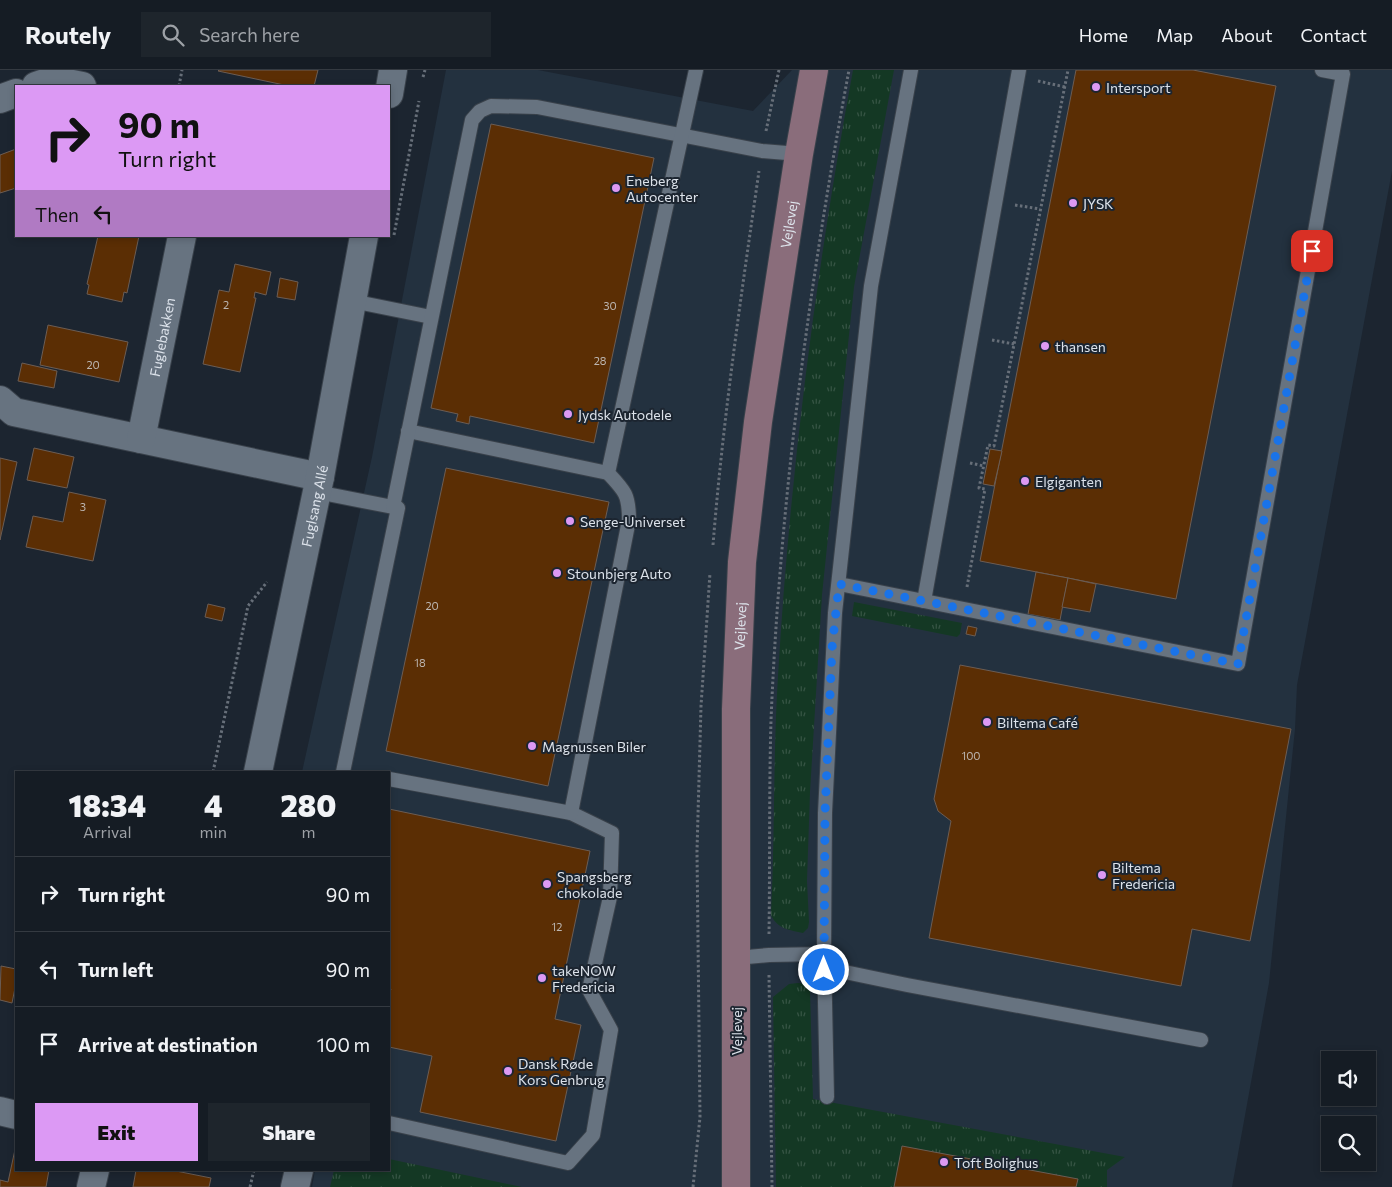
<!DOCTYPE html>
<html lang="en">
<head>
<meta charset="utf-8">
<style>
	body { margin:0; font-family:Commissioner,sans-serif; background:#1e252c; color:#f1f3f6; height:100vh; display:flex; flex-direction:column; font-size:19px; white-space:nowrap }
	* { box-sizing:border-box; margin:0 }
	p { font-size:16px; color:#9da1a6 }
	.icon { flex:none; width:28px; height:28px; fill:none; stroke:currentColor; stroke-width:2; stroke-linecap:round; stroke-linejoin:round }
	.map { position:relative; flex:1; overflow:hidden }
	.drawer { position:absolute; left:15px; top:701px; width:375px; height:400px; display:flex; flex-direction:column; background:#151c24; border-radius:0px; box-shadow:0 2px 8px #0003,0 0 0 1px #343a41 }
	.drawer>* { flex:none }
	.guide { position:absolute; left:15px; top:15px; width:375px; height:152px; border-radius:0px; box-shadow:0 2px 8px #0003,0 0 0 1px #343a41; background:#dc99f4; color:#111; overflow:hidden }
	.buttons { position:absolute; left:1321px; top:981px; display:grid; gap:10px }
	.buttons a { display:grid; place-items:center; width:55px; height:55px; border-radius:0px; background:#151c24; box-shadow:0 2px 8px #0003,0 0 0 1px #343a41; font-size:25px }
	.pin { position:absolute; display:grid; place-items:center; width:42px; height:42px; color:#fff; margin:-21px; border-radius:10px; box-shadow:0 2px 8px #0006 }
	.me { position:absolute; width:55px; margin:-28px; rotate:0deg; stroke-linejoin:round; filter:drop-shadow(0 0 4px #0008) }
	.turn { display:flex; align-items:center; gap:18px; height:105px; padding:0 20px; font-size:22px }
	.turn .icon { width:65px; height:65px; stroke-width:2.5 }
	.turn b { display:block; font-size:35px; line-height:42px }
	.then { display:flex; align-items:center; height:48px; padding:0 20px; background:#0003; gap:10px; font-size:19px }
	.eta { display:flex; justify-content:space-evenly; align-items:center; height:85px; text-align:center }
	.eta b { font-size:30px; font-weight:800; line-height:35px }
	.action { display:flex; gap:10px; margin-top:auto; padding:10px 20px }
	.action a { flex:1; height:58px; border-radius:0px; background:#dc99f4; color:#111; font-size:20px; font-weight:800; line-height:58px; text-align:center }
	.action a+a { background:#1e252c; color:#f1f3f6 }
	ul { padding:0; list-style:none }
	li { display:flex; align-items:center; gap:15px; height:75px; padding:0 20px; border-top:1px solid #343a41 }
	li div { flex:1 }
	li b { display:block; font-size:19px }
	li em { font-style:normal }
	header { display:flex; align-items:center; gap:30px; box-sizing:border-box; height:70px; padding:0 25px; background:#151c24; border-bottom:1px solid #343a41 }
	header strong { font-size:24px }
	nav { display:flex; gap:28px; margin-inline-start:auto; font-size:18px }
	.search { width:350px; height:45px; background:#1e252c; display:flex; align-items:center; gap:12px; box-sizing:border-box; padding:0 18px; border-radius:0px; color:#9da1a6; font-size:19px }
	.map>svg:first-child { display:block }
</style>
</head>
<body>
<header>
<strong>Routely</strong>
<div class="search"><svg class="icon" aria-label="search" viewBox="0 0 24 24"><circle cx="10" cy="10" r="6"/><path d="M15 15l6 6"/></svg>Search here</div>
<nav><a>Home</a><a>Map</a><a>About</a><a>Contact</a></nav>
</header>
<div class="map">
<svg width="1392" height="1117" viewBox="0 0 1392 1117">
	<defs>
		<pattern id="grass-tufts" width="24" height="20" patternUnits="userSpaceOnUse" patternTransform="scale(1.25)"><rect width="24" height="20" fill="#143824"/><path d="M3 7l-1-3M5 7V3M7 7l1-3M15 17l-1-3M17 17v-4M19 17l1-3" fill="none" stroke="#365444"/></pattern>
	</defs>
	<rect width="100%" height="100%" fill="#1c2530"/>
	<path fill="#23313f" d="M446,0H538L753,41L792,0H1392V101L1297,615L1295,659L1269,913L1232,1117H312L315,1100H389V702H302L372,387Z"/>
	<g fill="url(#grass-tufts)">
		<path d="M853,0H894L854,217L822,525L810,722L807,811L809,852L808,858L803,863C790,860 777,859 771,845C775,766 773,686 778,606C790,402 816,201 853,0Z"/>
		<path d="M854,532L962,553L960,564L957,567L852,546Z"/>
		<path d="M798,913L807,914L810,920L813,1029L1125,1087L1107,1100V1117H1076L1077,1109L902,1076L894,1117H776L773,927L789,914Z"/>
		<path d="M389,1089L522,1117H330L334,1100H389Z"/>
	</g>
	<g fill="#5b2e04" stroke="#6c5d54">
		<path d="M219,0H318L314,16H289L218,1Z"/>
		<path d="M1076,0H1193L1276,16L1176,529L980,491Z"/>
		<path d="M491,54L654,88L594,373L470,346L469,354L456,351L458,344L431,338Z"/>
		<path d="M16,79V118L0,123V85Z"/>
		<path d="M98,166H139L127,223L124,222L122,232L87,224L89,215L87,214Z"/>
		<path d="M235,194L271,202L266,225L255,222L254,228H256L240,302L203,294L219,220L229,222Z"/>
		<path d="M280,208L298,212L295,230L277,227Z"/>
		<path d="M48,255L128,272L119,312L40,295Z"/>
		<path d="M22,293L57,301L54,318L18,311Z"/>
		<path d="M34,378L74,387L67,418L27,410Z"/>
		<path d="M990,379L1002,381L994,416L983,414Z"/>
		<path d="M0,388L17,392L0,470Z"/>
		<path d="M446,398L609,432L548,716L386,681Z"/>
		<path d="M69,422L106,430L93,491L26,477L33,446L63,452Z"/>
		<path d="M1036,502L1068,508L1060,550L1028,544Z"/>
		<path d="M1068,508L1096,514L1090,542L1062,537Z"/>
		<path d="M208,534L225,538L222,551L205,547Z"/>
		<path d="M968,556L977,558L975,566L966,564Z"/>
		<path d="M960,595L1291,659L1250,871L1192,859L1181,916L929,868L951,751L938,741L934,729Z"/>
		<path d="M389,739L590,781L555,949L581,955L556,1071L420,1042L432,986L389,977V925L391,919L389,918Z"/>
		<path d="M1,896L16,899V913L12,933L0,930Z"/>
		<path d="M16,1075V1100H49L46,1117H0V1110L8,1112Z"/>
		<path d="M902,1076L1078,1109L1076,1117H894Z"/>
		<path d="M136,1100H171L211,1108L209,1117H133Z"/>
	</g>
	<g fill="none" stroke-linecap="round" stroke-linejoin="round">
		<defs>
			<g id="lane">
				<path d="M352,231L431,247"/>
				<path d="M408,361L608,403"/>
				<path d="M317,422L393,437"/>
				<path d="M839,514L1238,594L1343,4L1322,0"/>
				<path d="M924,531L1019,0"/>
				<path d="M343,702L398,438L393,437L472,50L480,41L491,36L537,37L762,81L799,84"/>
				<path d="M389,709L571,743L612,763L610,827L589,920L611,960L593,1065L568,1093L389,1053"/>
				<path d="M571,743L629,450C629,425 625,421 608,403L696,0"/>
				<path d="M736,888L769,885L824,884"/>
				<path d="M824,900L840,901L907,915L1201,970"/>
				<path d="M827,1027L824,884L825,743L835,543L871,216L911,0"/>
			</g>
			<g id="street">
				<path d="M36,16L53,10L82,16"/>
				<path d="M389,24L393,0"/>
				<path d="M0,29L16,23"/>
				<path d="M0,330L14,342L320,407"/>
				<path id="s1" d="M141,369L182,166"/>
				<path id="s2" d="M258,702L320,407L364,166"/>
				<path d="M0,1041L16,1045"/>
				<path d="M91,1117L95,1100"/>
				<path d="M295,1117L299,1100"/>
			</g>
			<g id="secondary">
				<path id="s3" d="M736,1117V639L742,492L758,352L799,84L814,0"/>
			</g>
		</defs>
		<use href="#lane" stroke="#39414a" stroke-width="16"/>
		<use href="#street" stroke="#39414a" stroke-width="30"/>
		<use href="#secondary" stroke="#39414a" stroke-width="30"/>
		<g stroke="#676f79" stroke-width="3" stroke-dasharray="2.5 2.5" stroke-linecap="butt">
			<path d="M423,7L425,0"/>
			<path d="M1038,11L1065,17"/>
			<path d="M179,16L182,0"/>
			<path d="M766,61L779,0"/>
			<path d="M1015,135L1040,139"/>
			<path d="M394,165L419,31"/>
			<path d="M992,270L1014,274"/>
			<path d="M970,393L984,396"/>
			<path d="M713,475C723,349 741,226 759,101"/>
			<path d="M967,517L985,419L979,418L988,375L994,376L1068,0"/>
			<path d="M213,702L248,536L267,512"/>
			<path d="M769,864C770,793 769,721 771,650C780,432 809,214 849,0"/>
			<path d="M769,905L772,1117"/>
			<path d="M250,1117L254,1100"/>
			<path d="M693,1117L700,1047L697,781L701,636L710,503"/>
		</g>
		<use href="#lane" stroke="#677380" stroke-width="14"/>
		<use href="#street" stroke="#677380" stroke-width="28"/>
		<use href="#secondary" stroke="#8a6d7b" stroke-width="28"/>
	</g>
	<g fill="none" stroke-linecap="round" stroke-linejoin="round">
		<path stroke="#1a73e8" stroke-width="9" stroke-dasharray="0 16.2" d="M824,900L825,743L832,578L839,514L1238,594L1312,181"/>
	</g>
	<g fill="#dc99f4" stroke="#1c2530" stroke-width="2">
		<circle cx="1096" cy="17" r="5"/>
		<circle cx="616" cy="118" r="5"/>
		<circle cx="1073" cy="133" r="5"/>
		<circle cx="1045" cy="276" r="5"/>
		<circle cx="568" cy="344" r="5"/>
		<circle cx="1025" cy="411" r="5"/>
		<circle cx="570" cy="451" r="5"/>
		<circle cx="557" cy="503" r="5"/>
		<circle cx="987" cy="652" r="5"/>
		<circle cx="532" cy="676" r="5"/>
		<circle cx="1102" cy="805" r="5"/>
		<circle cx="547" cy="814" r="5"/>
		<circle cx="542" cy="908" r="5"/>
		<circle cx="508" cy="1001" r="5"/>
		<circle cx="944" cy="1092" r="5"/>
	</g>
	<g text-anchor="middle" dominant-baseline="central" stroke-width="4" stroke-linejoin="round" paint-order="stroke">
		<g font-size="11" fill="#bcb5b0">
			<text x="226" y="234">2</text>
			<text x="610" y="235">30</text>
			<text x="600" y="290">28</text>
			<text x="93" y="294">20</text>
			<text x="83" y="436">3</text>
			<text x="432" y="535">20</text>
			<text x="420" y="592">18</text>
			<text x="971" y="685">100</text>
			<text x="557" y="856">12</text>
		</g>
		<g font-size="14" fill="#dce2ea" stroke="#1c2530" text-anchor="start">
			<text x="1106" y="17">Intersport</text>
			<text x="626" y="110">Eneberg<tspan x="626" dy="16">Autocenter</tspan></text>
			<text x="1083" y="133">JYSK</text>
			<text x="1055" y="276">thansen</text>
			<text x="578" y="344">Jydsk Autodele</text>
			<text x="1035" y="411">Elgiganten</text>
			<text x="580" y="451">Senge-Universet</text>
			<text x="567" y="503">Stounbjerg Auto</text>
			<text x="997" y="652">Biltema Café</text>
			<text x="542" y="676">Magnussen Biler</text>
			<text x="1112" y="797">Biltema<tspan x="1112" dy="16">Fredericia</tspan></text>
			<text x="557" y="806">Spangsberg<tspan x="557" dy="16">chokolade</tspan></text>
			<text x="552" y="900">takeNOW<tspan x="552" dy="16">Fredericia</tspan></text>
			<text x="518" y="993">Dansk Røde<tspan x="518" dy="16">Kors Genbrug</tspan></text>
			<text x="954" y="1092">Toft Bolighus</text>
		</g>
		<g font-size="14" fill="#dce2ea" stroke="#1c2530">
			<text stroke="none"><textPath href="#s3" startOffset="966">Vejlevej</textPath></text>
			<text stroke="none"><textPath href="#s1" startOffset="104">Fuglebakken</textPath></text>
			<text stroke="none"><textPath href="#s2" startOffset="272">Fuglsang Allé</textPath></text>
			<text stroke="none"><textPath href="#s3" startOffset="561">Vejlevej</textPath></text>
			<text transform="translate(736 961) rotate(-90)">Vejlevej</text>
		</g>
	</g>
</svg>
<div class="buttons">
<a><svg class="icon" aria-label="sound" viewBox="0 0 24 24"><path d="M4 9h4l5-4v14l-5-4H4zM17 9q2 3 0 6"/></svg></a>
<a><svg class="icon" aria-label="search" viewBox="0 0 24 24"><circle cx="10" cy="10" r="6"/><path d="M15 15l6 6"/></svg></a>
</div>
<div class="pin" style="left:1312px;top:181px;background:#d93025"><svg class="icon" aria-label="arrive" viewBox="0 0 24 24"><path d="M6 21V4h12l-3 4 3 4H6"/></svg></div>
<svg class="me" style="left:824px;top:900px" viewBox="-20 -20 40 40"><circle r="17" fill="#1a73e8" stroke="#fff" stroke-width="3"/><path d="M0-11L8 9 0 5-8 9z" fill="#fff"/></svg>
<div class="guide">
<div class="turn"><svg class="icon" aria-label="right" viewBox="0 0 24 24"><path d="M7 20v-9h11M14 6l5 5-5 5"/></svg><div><b>90 m</b>Turn right</div></div>
<div class="then">Then<svg class="icon" aria-label="left" viewBox="0 0 24 24"><path d="M17 20v-9H6M10 6l-5 5 5 5"/></svg></div>
</div>
<section class="drawer">
<div class="eta">
<div><b>18:34</b><p>Arrival</p></div>
<div><b>4</b><p>min</p></div>
<div><b>280</b><p>m</p></div>
</div>
<ul>
<li><svg class="icon" aria-label="right" viewBox="0 0 24 24"><path d="M7 20v-9h11M14 6l5 5-5 5"/></svg><div><b>Turn right</b></div><em>90 m</em></li>
<li><svg class="icon" aria-label="left" viewBox="0 0 24 24"><path d="M17 20v-9H6M10 6l-5 5 5 5"/></svg><div><b>Turn left</b></div><em>90 m</em></li>
<li><svg class="icon" aria-label="arrive" viewBox="0 0 24 24"><path d="M6 21V4h12l-3 4 3 4H6"/></svg><div><b>Arrive at destination</b></div><em>100 m</em></li>
</ul>
<div class="action"><a>Exit</a><a>Share</a></div>
</section>
</div>
</body>
</html>
